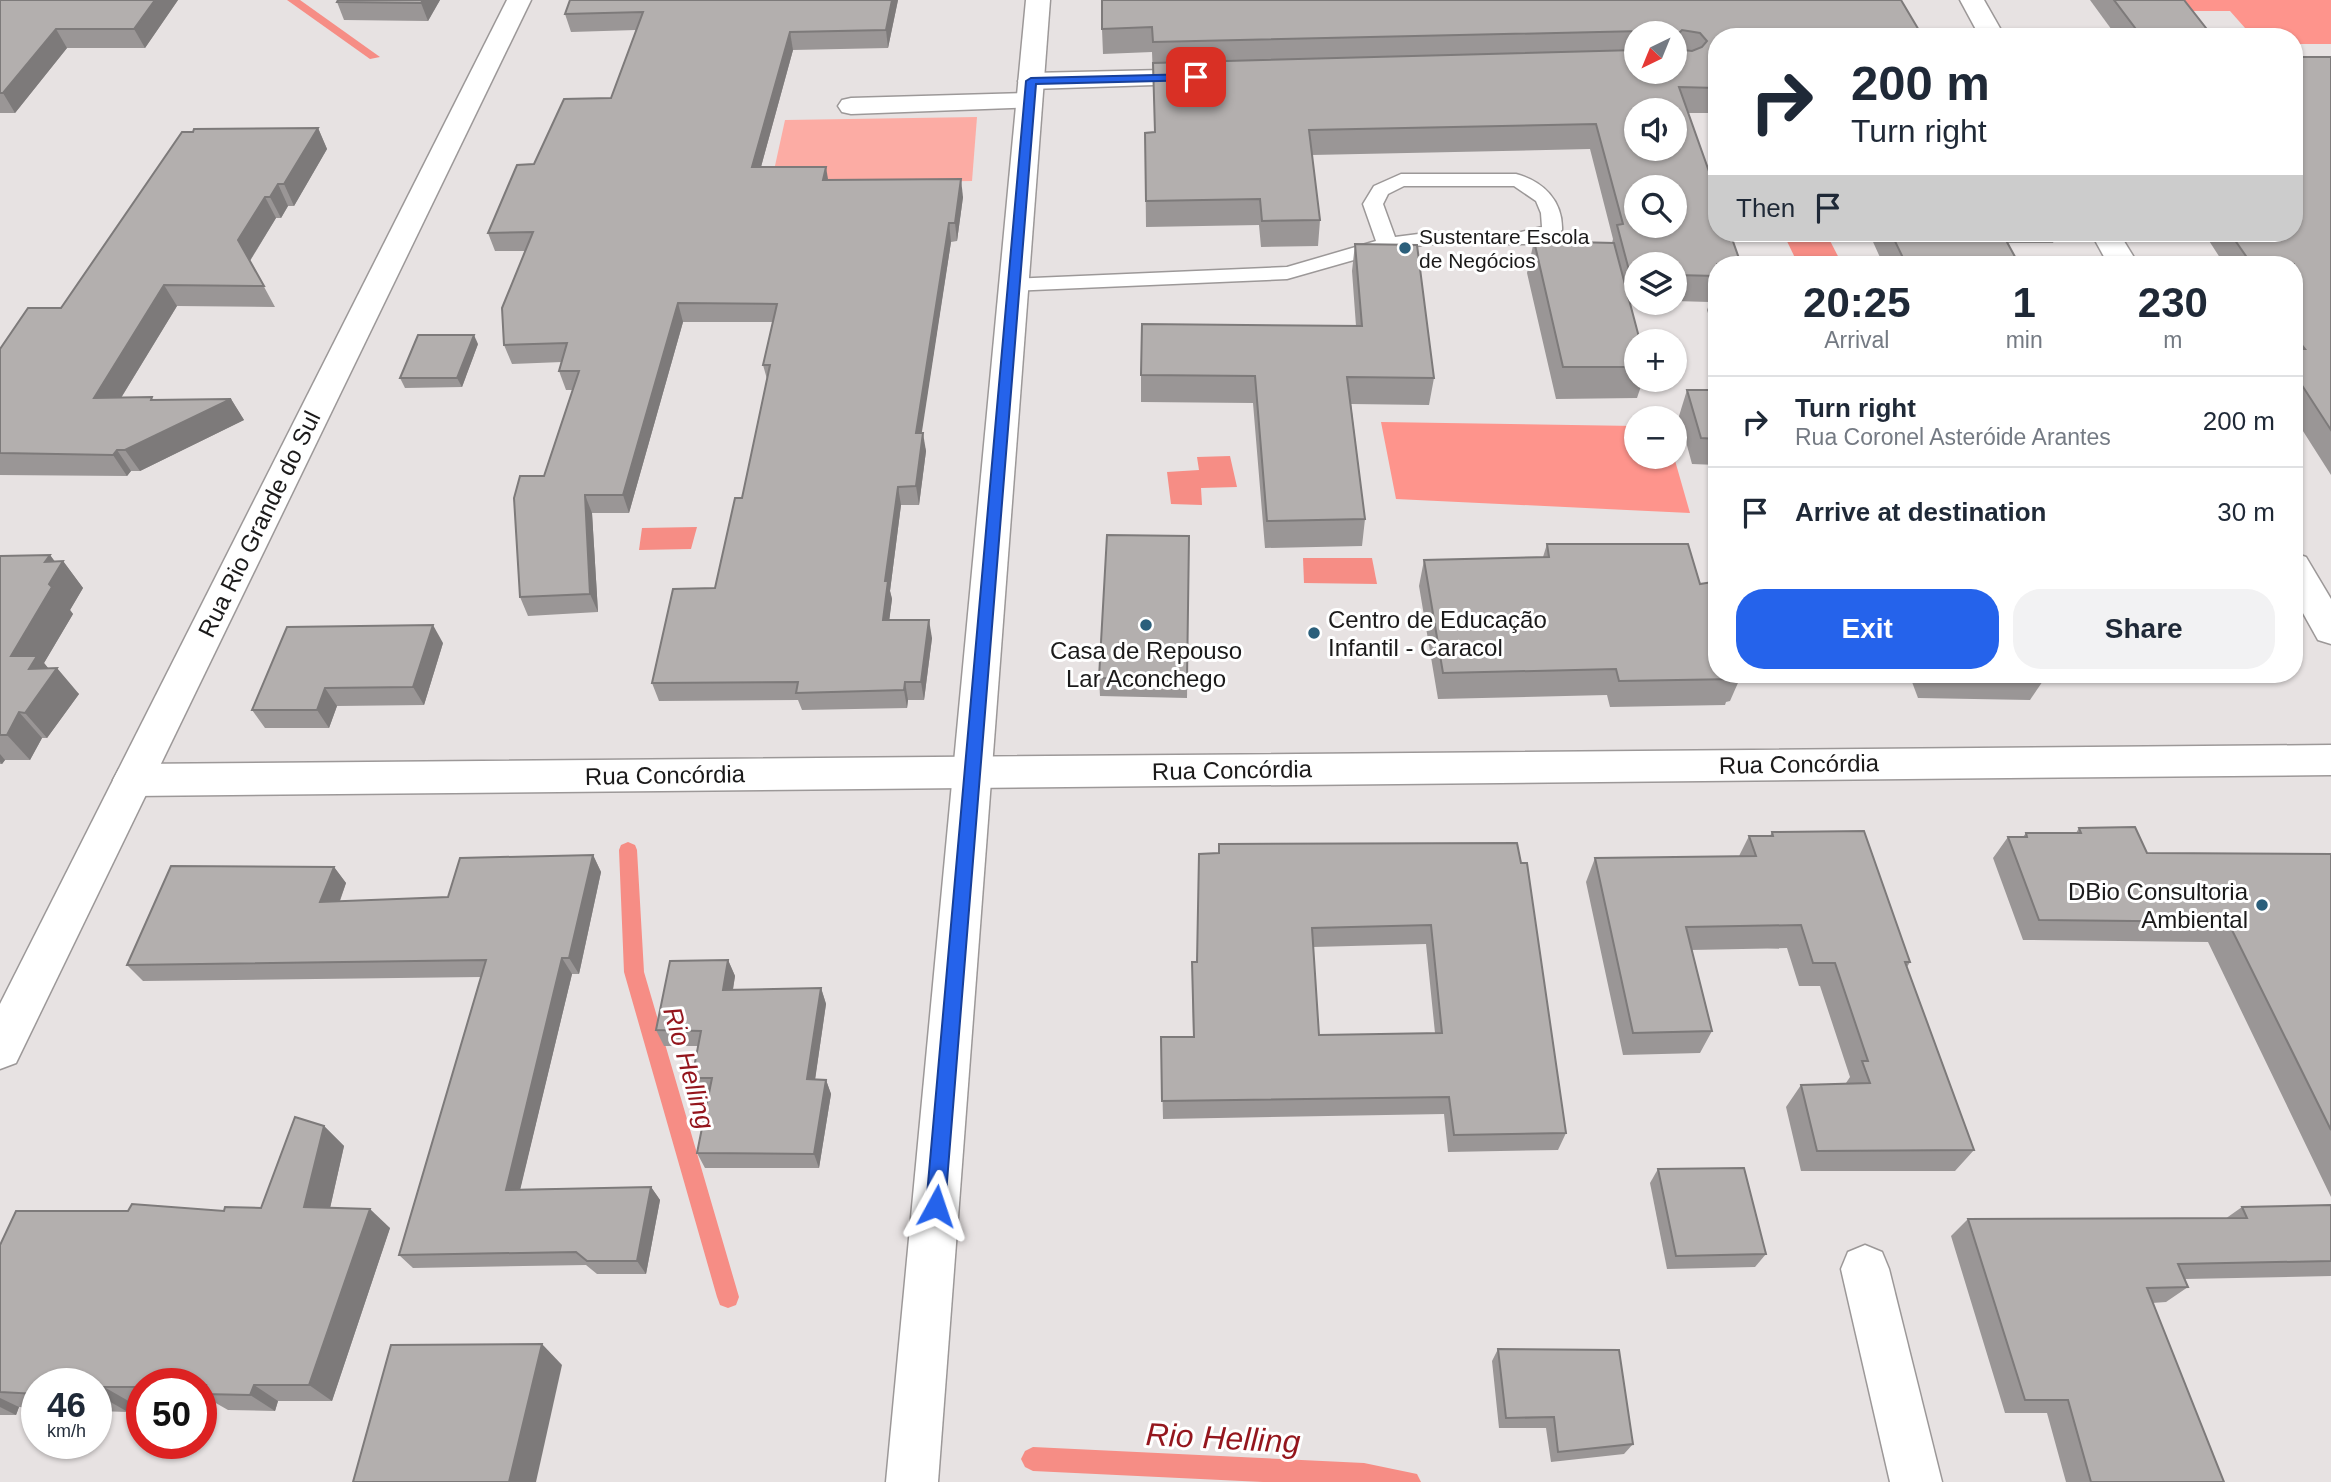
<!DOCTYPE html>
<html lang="en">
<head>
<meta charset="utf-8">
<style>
	body { margin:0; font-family:Arial,sans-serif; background:#f2f2f3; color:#1f2937; height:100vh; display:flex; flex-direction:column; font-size:26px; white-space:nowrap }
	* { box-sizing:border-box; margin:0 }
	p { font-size:23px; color:#747a83 }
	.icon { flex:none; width:38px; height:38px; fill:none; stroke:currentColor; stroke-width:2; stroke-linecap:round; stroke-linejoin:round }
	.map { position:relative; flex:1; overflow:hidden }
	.side { position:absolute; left:1708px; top:256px; width:595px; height:427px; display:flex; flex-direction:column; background:#fff; border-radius:28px; box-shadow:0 2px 5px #0004 }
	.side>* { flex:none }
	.hud { position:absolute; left:1708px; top:28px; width:595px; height:214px; border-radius:28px; box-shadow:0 2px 5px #0004; background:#fff; color:#1f2937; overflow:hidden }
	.needle { width:46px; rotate:223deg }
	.buttons { position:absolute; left:1624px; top:21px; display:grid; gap:14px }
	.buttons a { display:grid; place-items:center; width:63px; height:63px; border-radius:50%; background:#fff; box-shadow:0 2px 5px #0004; font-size:35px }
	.speed { position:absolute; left:21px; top:1368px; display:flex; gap:14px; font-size:35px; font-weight:700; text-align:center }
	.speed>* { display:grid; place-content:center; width:91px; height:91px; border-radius:50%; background:#fff; box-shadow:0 2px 5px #0004; line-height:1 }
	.speed small { font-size:18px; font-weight:400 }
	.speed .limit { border:10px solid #d22; background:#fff; color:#111 }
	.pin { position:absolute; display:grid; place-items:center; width:60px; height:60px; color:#fff; margin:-30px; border-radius:14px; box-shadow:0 4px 10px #0006 }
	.me { position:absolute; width:77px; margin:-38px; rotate:5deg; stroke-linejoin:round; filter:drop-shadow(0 0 5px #0008) }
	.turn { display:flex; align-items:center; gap:24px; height:147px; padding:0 28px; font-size:32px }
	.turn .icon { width:91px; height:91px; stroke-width:2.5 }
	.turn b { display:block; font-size:49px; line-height:60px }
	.then { display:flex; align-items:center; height:66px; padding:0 28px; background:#0003; gap:14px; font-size:26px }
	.eta { display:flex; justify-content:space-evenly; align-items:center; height:119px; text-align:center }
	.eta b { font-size:42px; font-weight:700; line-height:49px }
	.cta { display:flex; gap:14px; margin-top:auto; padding:14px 28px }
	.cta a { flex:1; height:80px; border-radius:28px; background:#2563eb; color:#fff; font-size:28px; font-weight:700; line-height:80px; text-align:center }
	.cta a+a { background:#f2f2f3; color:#1f2937 }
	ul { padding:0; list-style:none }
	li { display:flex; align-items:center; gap:21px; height:91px; padding:0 28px; border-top:2px solid #e0e1e3 }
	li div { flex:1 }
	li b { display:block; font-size:26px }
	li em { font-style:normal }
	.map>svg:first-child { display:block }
</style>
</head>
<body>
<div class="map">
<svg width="2331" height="1482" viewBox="0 0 2331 1482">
	<rect width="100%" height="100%" fill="#e7e2e2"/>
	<path fill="#fcaca4" d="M977,117L972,181L771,184L785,120Z"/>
	<g fill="#fe948c">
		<path d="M2167,0H2331V44H2294V37H2253L2230,11H2176Z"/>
		<path d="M1381,422L1636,426V457H1674L1690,513L1396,499Z"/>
	</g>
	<g fill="#f68d85">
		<path d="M1783,233H1826L1842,264H1798Z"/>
		<path d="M1230,456L1237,487L1201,488L1202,505L1171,504L1167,472L1199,470L1197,457Z"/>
		<path d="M697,527L691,549L639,550L642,528Z"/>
		<path d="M1303,558H1372L1377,584L1304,583Z"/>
	</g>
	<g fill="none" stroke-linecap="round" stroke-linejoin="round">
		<g fill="#f68d85" fill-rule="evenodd">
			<path d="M287,0H300L380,57L370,59Z"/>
			<path d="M628,842L635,845L637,850L644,972L739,1297L736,1305L728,1308L720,1305L717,1297L624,972L619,850L621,845Z"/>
			<path d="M1033,1447L1364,1463L1417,1474L1421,1482H1263L1033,1471L1025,1467L1021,1459L1025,1451Z"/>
		</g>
		<defs>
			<path id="service" d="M1401,174H1516C1543,181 1563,201 1562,230L1549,239L1529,244H1434L1396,248L1287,279L1013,291L1006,289L1003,285L1006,281L1013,279L1287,267L1376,241L1363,204L1374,186ZM1404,186H1514L1536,201L1541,213L1542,227L1513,234L1434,232L1395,237L1383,204L1388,194Z"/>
			<g id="minor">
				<path d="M1960,0H1984L2005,37H1980Z"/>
				<path d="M1207,69L1216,71L1220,77L1216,83L1031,89L1022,87L1018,81L1022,75L1031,73Z"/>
				<path d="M1029,93L1038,95L1042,101L1038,107L851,114L842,112L838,106L842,100L851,98Z"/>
				<path d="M2091,233H2119L2138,264H2108Z"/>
				<path d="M2294,553L2306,557L2331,599V644L2318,640L2294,597Z"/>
				<path d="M1865,1245L1882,1252L1889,1269L1942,1482H1890L1841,1269L1848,1252Z"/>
			</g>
			<path id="tertiary" d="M2331,745V775L133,796L119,791L113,780L119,769L133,764Z"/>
			<g id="secondary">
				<path d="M507,0H531L16,1063L0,1069V1004Z"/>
				<path d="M1026,0H1050L938,1482H886Z"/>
			</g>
		</defs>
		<use href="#service" stroke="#9c9898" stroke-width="3"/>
		<use href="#minor" stroke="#9c9898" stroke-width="3"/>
		<use href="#tertiary" stroke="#9c9898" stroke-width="3"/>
		<use href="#secondary" stroke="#9c9898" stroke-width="3"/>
		<use href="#service" fill="#fff" fill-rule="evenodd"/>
		<use href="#minor" fill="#fff" fill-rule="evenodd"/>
		<use href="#tertiary" fill="#fff" fill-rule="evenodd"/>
		<use href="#secondary" fill="#fff" fill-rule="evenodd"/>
	</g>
	<g fill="#9a9696" fill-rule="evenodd">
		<path d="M0,0H178L145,48H67L15,113H0Z"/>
		<path d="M440,0L428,21L344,20L337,2Z"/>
		<path d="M898,0L888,48L793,50L761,167L828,180L963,197L957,241L951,242L921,433L926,451L919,505H901L890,591L892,599L889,620L932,638L924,700H908L907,708L802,710L798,700L659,701L652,683L715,588L742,498L767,379L763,365L773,322H683L629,513H592L598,612L528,616L520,597L544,476L573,390H566L559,371L562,362L512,364L504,345L526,251H495L488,233L534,164L611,98L636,30L571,32L565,14Z"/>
		<path d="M1901,0L1717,37V113H1688L1717,264V342L1707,310L1710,302L1675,301V264H1636V300H1629L1636,341V380H1643L1637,398L1556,399L1527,273L1534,241L1612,243L1613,239L1590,149L1312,155L1320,220L1318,246L1261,247L1259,225L1146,227L1145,133L1155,132L1152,52L1103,54L1102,29ZM1636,33H1675V72H1636Z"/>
		<path d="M2090,0H2184L2213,37H2117Z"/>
		<path d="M2331,57V475L2294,417V264H2224L2204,233H2294Z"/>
		<path d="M318,128L327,149L294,206H288L281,218H276L250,261L275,307L177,306L121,398L154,400L231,399L244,420L140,471H131L127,476L0,475V349Z"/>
		<path d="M1869,233H2058L2053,243H2008L2019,264H1883Z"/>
		<path d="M1355,244L1434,378L1429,405L1351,404L1365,519L1362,546L1265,548L1253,403L1141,402V375L1356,326L1352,271Z"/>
		<path d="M478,344L462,387L405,388L400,378Z"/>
		<path d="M1687,390H1717V465L1692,464L1679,416Z"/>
		<path d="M1189,536L1187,698L1100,696L1099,678Z"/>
		<path d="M1547,544L1700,584L1741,676L1730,701L1726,702L1725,705L1610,707L1607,695L1438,699L1419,586L1424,560L1543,557Z"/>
		<path d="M50,555L55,562L63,561L83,588L70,610L73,614L44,663L48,668L79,694L47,738H42L30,760H5L2,764H0V556Z"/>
		<path d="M443,643L424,705L337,706L329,728H265L252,710Z"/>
		<path d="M1909,674H2046L2047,675L2030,700L1918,698Z"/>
		<path d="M2079,828L2147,853L2331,854V1197L2208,942L2023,940L1993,858L2008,837H2023L2026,833H2076Z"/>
		<path d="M1772,832L1910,962L1907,967L1974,1150L1955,1171H1801L1786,1107L1801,1085L1846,1084V1083L1850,1077L1820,986H1799L1787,948L1691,950L1712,1031L1700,1053L1623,1055L1586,882L1595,858L1739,856L1749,836H1770Z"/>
		<path d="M1517,843L1566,1133L1558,1150L1448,1152L1444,1114L1163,1119L1161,1037H1193L1192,962H1196ZM1426,944L1435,1033L1319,1035L1313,947Z"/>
		<path d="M593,855L601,872L579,974H572L520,1189L651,1187L660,1200L646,1274H597L586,1265L413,1268L399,1255L481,977L143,981L127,965L334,867L346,883L340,901L448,897Z"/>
		<path d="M728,960L735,976L733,990L821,988L826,1004L815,1079L826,1080L831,1094L819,1168H705L697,1153L709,1093H700L692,1078L698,1046H664L656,1030Z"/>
		<path d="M324,1126L344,1146L330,1208L390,1228L332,1401H278L275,1411L228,1410L214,1402H201V1384H142V1403H132L128,1412L96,1411V1384H37V1408L19,1407L16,1415H0V1245L224,1211L261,1208Z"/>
		<path d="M1658,1169L1766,1254L1755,1267L1667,1269L1650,1183Z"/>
		<path d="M2331,1205V1276L2185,1279L2188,1287L2166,1302L2152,1303L2224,1482H2066L2047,1413H2005L1951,1236L1968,1219H2225L2242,1207Z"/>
		<path d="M1498,1349L1633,1444L1624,1454L1551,1462L1546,1428H1499L1492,1361Z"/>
	</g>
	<g fill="#7d7a7a">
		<path d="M155,0H178L145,48L134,29Z"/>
		<path d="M423,0H440L428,21L421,3Z"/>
		<path d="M892,0H898L888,48L886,30Z"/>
		<path d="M56,29L67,48L15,113L3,93Z"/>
		<path d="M790,32L793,50L756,185L752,167Z"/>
		<path d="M318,128L327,149L294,206L284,184Z"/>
		<path d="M826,167L829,185L823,180Z"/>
		<path d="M961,179L963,197L957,241L955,223Z"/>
		<path d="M278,184L288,206L281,218L270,197Z"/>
		<path d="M265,197L276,218L249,262L238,240Z"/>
		<path d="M949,223L951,242L919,451L916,433Z"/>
		<path d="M164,285L177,306L108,419L94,398Z"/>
		<path d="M678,303L683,322L629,513L623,495Z"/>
		<path d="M474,335L478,344L462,387L457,378Z"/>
		<path d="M231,399L244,420L140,471L125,450Z"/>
		<path d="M923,433L926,451L919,505L916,486Z"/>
		<path d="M117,450L131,471L127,476L113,455Z"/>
		<path d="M898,487L901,505L890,591L892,599L887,638L883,620L885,581Z"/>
		<path d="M585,495L592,513L598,612L590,594Z"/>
		<path d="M50,555L59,567L63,561L83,588L70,610L73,614L44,663L53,674L57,668L79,694L47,738L25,713L11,656L49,584L45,562Z"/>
		<path d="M929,620L932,638L924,700L921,682Z"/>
		<path d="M433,625L443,643L424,705L413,687Z"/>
		<path d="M905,682L908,700L907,708L904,690Z"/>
		<path d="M325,688L337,706L329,728L317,710Z"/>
		<path d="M19,712L42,738L30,760L7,735Z"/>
		<path d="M0,754L5,760L2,764L0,762Z"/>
		<path d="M593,855L601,872L579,974L569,958Z"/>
		<path d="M334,867L346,883L333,919L320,902Z"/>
		<path d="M562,958L572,974L517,1203L506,1190Z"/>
		<path d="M728,960L735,976L730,1006L723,990Z"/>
		<path d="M821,988L826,1004L813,1094L807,1079Z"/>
		<path d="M826,1080L831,1094L819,1168L814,1154Z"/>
		<path d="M324,1126L344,1146L326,1226L304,1207Z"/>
		<path d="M651,1187L660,1200L646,1274L637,1261Z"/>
		<path d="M370,1209L390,1228L332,1401L309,1385Z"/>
		<path d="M542,1344L562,1365L536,1482H509Z"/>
		<path d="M254,1385L278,1401L275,1411L250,1395Z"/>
		<path d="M104,1387L132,1403L128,1412L100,1396Z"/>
		<path d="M0,1398L19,1407L16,1415L0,1407Z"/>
	</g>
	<g fill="#b3afae" stroke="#7d7a7a" stroke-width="2" fill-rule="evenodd">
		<path d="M0,0H155L134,29H56L3,93H0Z"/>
		<path d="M338,0H423L421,3L337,2Z"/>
		<path d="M570,0H892L886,30L790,32L752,167H826L823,180L961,179L955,223H949L916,433H923L916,486L898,487L885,581H888L883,620H929L921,682H905L904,690L796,693L798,682L652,683L673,589L715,588L735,498H742L770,365H763L777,304L678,303L623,495H585L590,594L520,597L514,498L520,476H544L579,371H559L567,343L504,345L502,308L533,232L488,233L517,165L534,164L564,99L611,98L643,12L565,14Z"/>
		<path d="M1102,0H1901L1923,37H1717V88L1679,87L1717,194V233H1730L1741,264H1717V276L1675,275V264H1636V274H1630L1617,225L1623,224L1596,124L1309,130L1320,220L1262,221L1260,199L1146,201L1145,133L1155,132L1153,63L1636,50V72H1675V49L1692,51L1702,47L1707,41L1700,33L1682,30L1679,33V44L1675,45V33H1644L1642,31L1153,42L1152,27L1102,29ZM1636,110H1675V149H1636ZM1636,187H1675V226H1636Z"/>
		<path d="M2114,0H2184L2213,37H2142Z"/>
		<path d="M2294,57H2331V430L2294,373V349H2305L2294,335V264H2240L2236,259H2248L2230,233H2294Z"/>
		<path d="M318,128L284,184H278L270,197H265L238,240L264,286L164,285L94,398L152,397L151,400L231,399L125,450H117L113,455L0,453V349L28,308H61L182,132H193L194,129Z"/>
		<path d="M1891,233H2002L2019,264H1906Z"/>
		<path d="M1534,241L1614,243L1640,341H1636V367H1563Z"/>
		<path d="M1355,244L1417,245L1434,378L1347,377L1365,519L1267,521L1255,376L1141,375L1142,324L1362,326Z"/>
		<path d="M418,335H474L457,378H400Z"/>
		<path d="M1687,390H1717V439L1701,438Z"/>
		<path d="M1107,535L1189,536L1187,680L1099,678Z"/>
		<path d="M1547,544H1688L1700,584L1712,582L1717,596V674H1741V676H1736V679L1619,681L1616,669L1443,673L1424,560L1549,557Z"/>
		<path d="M50,555L45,562L63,561L49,584L52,587L11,656H37L29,669L57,668L25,713L19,712L7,735H0V556Z"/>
		<path d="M433,625L413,687L325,688L317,710H252L287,627Z"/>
		<path d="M1959,674H2046L2047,675Z"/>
		<path d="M2135,827L2147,853L2331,854V1130L2228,922L2039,920L2008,837H2027L2026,833H2081L2079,828Z"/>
		<path d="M1864,831L1910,962H1905L1974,1150L1817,1151L1801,1085L1870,1083L1862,1061H1868L1835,963H1813L1801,925L1686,927L1712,1031L1633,1033L1595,858L1756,856L1749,836H1773L1772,832Z"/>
		<path d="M1517,843L1521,863H1527L1566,1133L1454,1135L1449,1097L1162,1101L1161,1037H1194L1192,962H1197L1199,854L1219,853V844ZM1431,925L1442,1033L1319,1035L1312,928Z"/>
		<path d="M593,855L569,958H562L506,1190L651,1187L637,1261H587L576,1252L399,1255L486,960L127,965L171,866L334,867L320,902L448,897L460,858Z"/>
		<path d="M728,960L723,990L821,988L807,1079L826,1080L814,1154L697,1153L712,1078H692L701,1031L656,1030L670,961Z"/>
		<path d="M295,1117L324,1126L304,1207L370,1209L309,1385H254L250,1395L203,1394L206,1385H201V1384H142V1387H104L100,1396H96V1384H37V1394L0,1392V1245L16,1211H128L132,1204L224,1211L225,1207L261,1208Z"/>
		<path d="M1744,1168L1766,1254L1676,1256L1658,1169Z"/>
		<path d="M2331,1205V1261L2178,1264L2188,1287L2147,1288L2224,1482H2091L2068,1400H2025L1968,1219L2247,1218L2242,1207Z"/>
		<path d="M542,1344L509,1482H353L391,1345Z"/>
		<path d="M1498,1349L1619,1350L1633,1444L1558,1452L1554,1417L1506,1418Z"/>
	</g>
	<path fill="#2563eb" stroke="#184099" stroke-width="2" d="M1196,74L1202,77L1200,80L1036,84L945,1206L943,1212L936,1215L929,1212L926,1206L1026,81L1031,78Z"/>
	<g fill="#2b5f7b" stroke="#fff" stroke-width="2.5">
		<circle cx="1405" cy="248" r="7"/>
		<circle cx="1146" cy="625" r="7"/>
		<circle cx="1314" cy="633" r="7"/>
		<circle cx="2262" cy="905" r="7"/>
	</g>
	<g text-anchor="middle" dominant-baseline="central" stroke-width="6" stroke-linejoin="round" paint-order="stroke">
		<g font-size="21" fill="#1b1a1a" stroke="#fff" text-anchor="start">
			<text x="1419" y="236">Sustentare Escola<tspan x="1419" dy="24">de Negócios</tspan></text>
		</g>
		<g font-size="24" fill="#1b1a1a" stroke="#fff">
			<text transform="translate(259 524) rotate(-64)">Rua Rio Grande do Sul</text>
			<text transform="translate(1799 764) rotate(-1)">Rua Concórdia</text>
			<text transform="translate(1232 770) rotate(-1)">Rua Concórdia</text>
			<text transform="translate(665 775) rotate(-1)">Rua Concórdia</text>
		</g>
		<g font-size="24" fill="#1b1a1a" stroke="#fff" text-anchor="start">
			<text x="1328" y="619">Centro de Educação<tspan x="1328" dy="28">Infantil - Caracol</tspan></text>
			<text x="1146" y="650" text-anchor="middle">Casa de Repouso<tspan x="1146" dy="28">Lar Aconchego</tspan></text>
			<text x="2248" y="891" text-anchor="end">DBio Consultoria<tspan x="2248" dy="28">Ambiental</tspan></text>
		</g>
		<g font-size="26" font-style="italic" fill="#94161d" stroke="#fff">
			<text transform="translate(689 1068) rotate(74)">Rio Helling</text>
		</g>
		<g font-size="32" font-style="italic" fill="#94161d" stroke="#fff">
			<text transform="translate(1223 1438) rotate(3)">Rio Helling</text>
		</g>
	</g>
</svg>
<div class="buttons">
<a><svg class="needle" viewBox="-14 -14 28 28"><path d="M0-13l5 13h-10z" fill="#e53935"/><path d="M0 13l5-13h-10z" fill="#747a83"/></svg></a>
<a><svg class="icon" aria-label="sound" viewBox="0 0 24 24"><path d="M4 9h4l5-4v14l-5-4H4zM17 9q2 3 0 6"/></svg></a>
<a><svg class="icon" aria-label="search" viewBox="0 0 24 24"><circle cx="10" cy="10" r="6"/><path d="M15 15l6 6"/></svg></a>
<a><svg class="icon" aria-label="layers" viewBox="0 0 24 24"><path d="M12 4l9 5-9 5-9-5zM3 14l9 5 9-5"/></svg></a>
<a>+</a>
<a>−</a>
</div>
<div class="speed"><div>46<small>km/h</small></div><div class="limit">50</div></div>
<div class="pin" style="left:1196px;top:77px;background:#d93025"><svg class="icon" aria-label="arrive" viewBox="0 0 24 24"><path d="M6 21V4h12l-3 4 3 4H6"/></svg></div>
<svg class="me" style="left:936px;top:1206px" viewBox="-20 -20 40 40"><path d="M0-17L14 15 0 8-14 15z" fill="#2563eb" stroke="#fff" stroke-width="4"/></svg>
<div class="hud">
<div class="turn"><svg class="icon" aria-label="right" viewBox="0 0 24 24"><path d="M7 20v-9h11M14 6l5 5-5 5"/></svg><div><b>200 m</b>Turn right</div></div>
<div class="then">Then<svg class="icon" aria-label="arrive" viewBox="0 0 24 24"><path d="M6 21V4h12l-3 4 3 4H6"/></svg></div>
</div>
<section class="side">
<div class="eta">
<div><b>20:25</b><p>Arrival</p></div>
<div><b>1</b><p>min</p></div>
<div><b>230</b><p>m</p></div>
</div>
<ul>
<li><svg class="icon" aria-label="right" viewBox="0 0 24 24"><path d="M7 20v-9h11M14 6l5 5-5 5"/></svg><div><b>Turn right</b><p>Rua Coronel Asteróide Arantes</p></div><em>200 m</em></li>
<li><svg class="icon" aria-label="arrive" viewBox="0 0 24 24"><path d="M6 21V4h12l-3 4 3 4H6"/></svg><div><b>Arrive at destination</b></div><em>30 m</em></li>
</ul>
<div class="cta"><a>Exit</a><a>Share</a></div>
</section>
</div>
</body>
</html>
